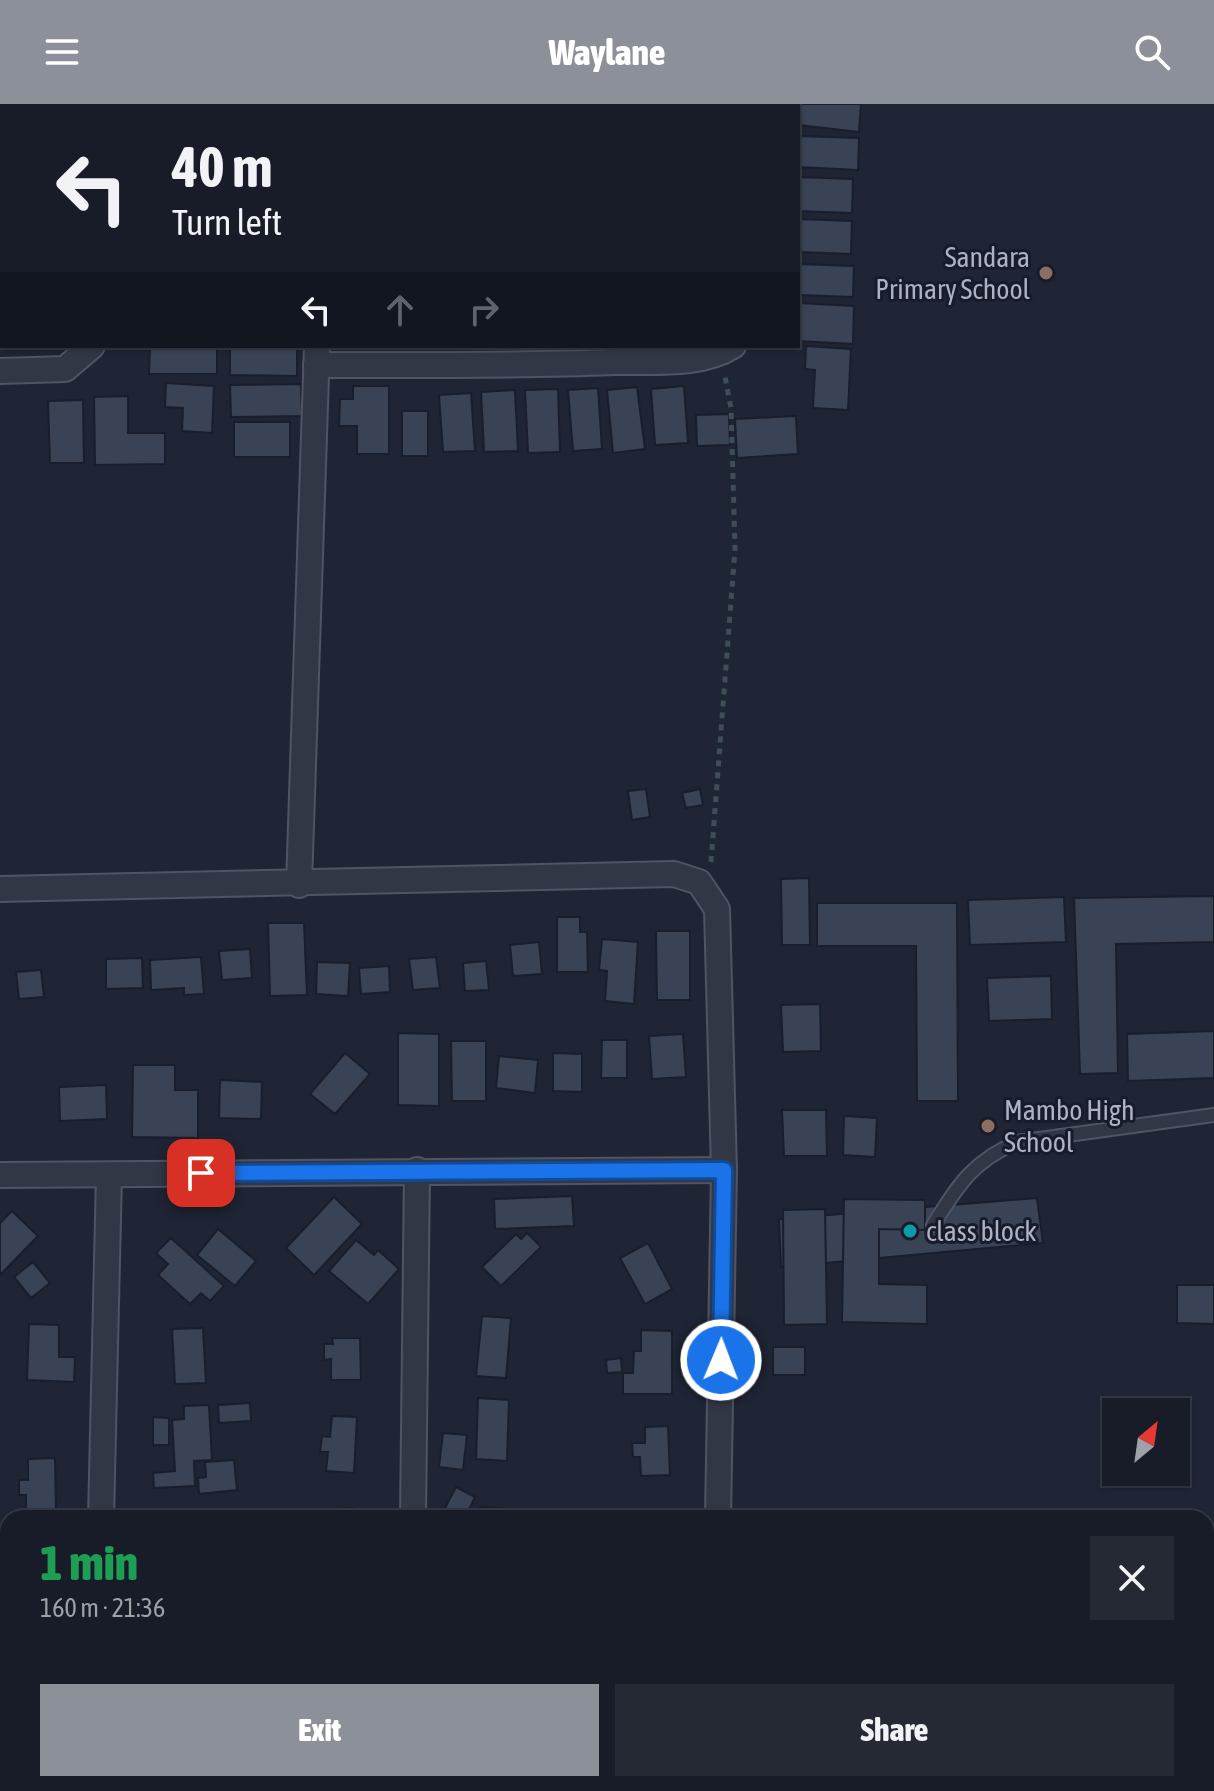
<!DOCTYPE html>
<html lang="en">
<head>
<meta charset="utf-8">
<style>
	body { margin:0; font-family:"Asap Condensed",sans-serif; background:#242934; color:#f1f3f6; height:100vh; display:flex; flex-direction:column; font-size:30px; white-space:nowrap }
	* { box-sizing:border-box; margin:0 }
	p { font-size:26px; color:#9ea1a8 }
	.icon { flex:none; width:44px; height:44px; fill:none; stroke:currentColor; stroke-width:2; stroke-linecap:round; stroke-linejoin:round }
	.map { position:relative; flex:1; overflow:hidden }
	.details { position:absolute; left:0px; top:1406px; width:1214px; height:282px; display:flex; flex-direction:column; background:#171c28; border-radius:24px 24px 0 0; box-shadow:0 2px 6px #0004,0 0 0 2px #363a45 }
	.details>* { flex:none }
	.banner { position:absolute; left:0px; top:0px; width:800px; height:244px; box-shadow:0 2px 6px #0004,0 0 0 2px #363a45; background:#171c28; color:#f1f3f6; overflow:hidden }
	.needle { width:52px; rotate:29deg }
	.buttons { position:absolute; left:1102px; top:1294px; display:grid; gap:16px }
	.buttons a { display:grid; place-items:center; width:88px; height:88px; border-radius:0px; background:#171c28; box-shadow:0 2px 6px #0004,0 0 0 2px #363a45; font-size:40px }
	.pin { position:absolute; display:grid; place-items:center; width:68px; height:68px; color:#fff; margin:-34px; border-radius:16px; box-shadow:0 4px 12px #0006 }
	.me { position:absolute; width:88px; margin:-44px; rotate:1deg; stroke-linejoin:round; filter:drop-shadow(0 0 6px #0008) }
	.turn { display:flex; align-items:center; gap:28px; height:168px; padding:0 40px; font-size:36px }
	.turn .icon { width:104px; height:104px; stroke-width:2.5 }
	.turn b { display:block; font-size:56px; line-height:68px }
	.lanes { display:flex; align-items:center; height:76px; padding:0 40px; background:#0003; justify-content:center; gap:40px; direction:ltr }
	.lanes .off { opacity:.35 }
	.round { display:grid; place-items:center; flex:none; width:84px; height:84px; border-radius:0px; background:#242934 }
	.head { display:flex; align-items:center; justify-content:space-between; height:136px; padding:0 40px }
	h1 { font-size:48px; font-weight:800; line-height:60px; color:#1e9e55 }
	.action { display:flex; gap:16px; margin-top:auto; padding:16px 40px }
	.action a { flex:1; height:92px; border-radius:0px; background:#8c9099; color:#fff; font-size:32px; font-weight:800; line-height:92px; text-align:center }
	.action a+a { background:#242934; color:#f1f3f6 }
	header { display:flex; justify-content:space-between; align-items:center; height:104px; padding:0 40px; background:#8c9099; color:#fff; font-size:36px; font-weight:800 }
	.map>svg:first-child { display:block }
</style>
</head>
<body>
<header><svg class="icon" aria-label="menu" viewBox="0 0 24 24"><path d="M4 6h16M4 12h16M4 18h16"/></svg>Waylane<svg class="icon" aria-label="search" viewBox="0 0 24 24"><circle cx="10" cy="10" r="6"/><path d="M15 15l6 6"/></svg></header>
<div class="map">
<svg width="1214" height="1687" viewBox="0 0 1214 1687">
	<rect width="100%" height="100%" fill="#1f2535"/>
	<g fill="#3a4256" stroke="#1a1e2c" stroke-width="2">
		<path d="M800,0H861L859,28L798,21Z"/>
		<path d="M799,32L859,34L858,66L798,63Z"/>
		<path d="M798,73L853,75L852,109L798,107Z"/>
		<path d="M798,115L852,117L851,150L798,148Z"/>
		<path d="M798,160L854,162L853,193L798,191Z"/>
		<path d="M798,199L854,202L853,240L798,237Z"/>
		<path d="M150,242H217V270H149Z"/>
		<path d="M230,242H297V272L230,271Z"/>
		<path d="M806,242L851,245L848,306L813,304L815,266L805,265Z"/>
		<path d="M166,279L214,282L212,329L182,327L183,304L165,303Z"/>
		<path d="M301,280L302,312L231,313L230,281Z"/>
		<path d="M353,282H389V350H357V322H339L340,295H353Z"/>
		<path d="M684,282L688,339L655,341L651,285Z"/>
		<path d="M637,283L645,345L613,349L607,286Z"/>
		<path d="M598,284L602,345L573,347L568,286Z"/>
		<path d="M558,285L560,348L528,349L525,286Z"/>
		<path d="M515,286L518,347L484,348L481,288Z"/>
		<path d="M471,289L475,347L443,348L439,291Z"/>
		<path d="M128,292V329H165V360L95,361L94,293Z"/>
		<path d="M83,296L84,359H50L48,297Z"/>
		<rect x="402" y="307" width="26" height="45"/>
		<path d="M729,310L730,341L697,342L696,311Z"/>
		<path d="M796,312L798,350L737,354L735,315Z"/>
		<rect x="234" y="318" width="56" height="35"/>
		<path d="M646,685L650,713L632,716L628,687Z"/>
		<path d="M700,685L703,701L686,704L682,689Z"/>
		<path d="M809,774L810,841H782L781,775Z"/>
		<path d="M1214,792V838L1116,840L1118,969L1080,970L1074,794Z"/>
		<path d="M1064,793L1066,838L970,841L968,796Z"/>
		<path d="M817,799H957L958,997H917L916,842H817Z"/>
		<path d="M557,813H580V828H587L588,868H557Z"/>
		<path d="M268,819H304L307,891L270,892Z"/>
		<path d="M656,827H690V896H657Z"/>
		<path d="M602,835L638,838L634,900L605,897L607,867L599,866Z"/>
		<path d="M539,838L542,870L513,872L510,841Z"/>
		<path d="M250,845L252,874L222,876L219,847Z"/>
		<path d="M201,853L204,890L184,891V884L151,886L150,856Z"/>
		<path d="M436,853L440,884L413,886L409,855Z"/>
		<path d="M142,854L143,884L106,885V855Z"/>
		<path d="M486,857L489,886L465,887L463,859Z"/>
		<path d="M317,858L350,859L348,892L316,890Z"/>
		<path d="M389,862L390,888L361,890L359,864Z"/>
		<path d="M41,866L44,893L19,895L16,868Z"/>
		<path d="M1051,872L1052,915L989,917L987,874Z"/>
		<path d="M820,900L821,947L783,948L781,901Z"/>
		<path d="M1214,927V974L1128,977L1127,930Z"/>
		<path d="M398,929L439,930V1002L398,1001Z"/>
		<path d="M683,930L686,973L652,975L649,932Z"/>
		<path d="M602,936H627V974H601Z"/>
		<path d="M451,937H486V997H452Z"/>
		<path d="M345,949L370,970L335,1010L310,990Z"/>
		<path d="M553,949L582,950V988L553,987Z"/>
		<path d="M499,952L538,956L535,989L496,984Z"/>
		<path d="M133,961H175V986H198V1034L132,1033Z"/>
		<path d="M220,976L262,978L261,1015L219,1014Z"/>
		<path d="M106,981L107,1015L60,1017L59,983Z"/>
		<path d="M782,1006H826L827,1052H784Z"/>
		<path d="M844,1012L877,1014L875,1053L843,1051Z"/>
		<path d="M572,1092L574,1122L495,1125L494,1095Z"/>
		<path d="M334,1093L362,1120L314,1171L286,1144Z"/>
		<path d="M1037,1094L1043,1139L781,1163L779,1115Z"/>
		<path d="M844,1095L925,1096V1126L879,1125V1180L927,1181V1220L842,1218Z"/>
		<path d="M825,1105L827,1220L784,1221L783,1106Z"/>
		<path d="M12,1107L38,1132L0,1171V1119Z"/>
		<path d="M218,1125L256,1157L235,1182L197,1151Z"/>
		<path d="M527,1129L541,1143L501,1182L482,1163L516,1130L521,1135Z"/>
		<path d="M171,1134L224,1182L210,1197L201,1189L190,1200L158,1171L168,1160L156,1149Z"/>
		<path d="M356,1136L374,1151L378,1146L399,1165L368,1200L329,1167Z"/>
		<path d="M648,1139L672,1185L645,1200L620,1154Z"/>
		<path d="M33,1158L50,1179L31,1194L14,1173Z"/>
		<path d="M1177,1181H1214V1220L1177,1219Z"/>
		<path d="M482,1212L511,1214L506,1274L476,1272Z"/>
		<path d="M29,1220L59,1221V1253H75L74,1278L27,1276Z"/>
		<path d="M203,1224L206,1279L175,1280L172,1225Z"/>
		<path d="M641,1226L672,1227V1290H623V1269H633L634,1247H641Z"/>
		<path d="M332,1234H360L361,1276H331V1255L324,1256V1240H333Z"/>
		<rect x="773" y="1243" width="32" height="28"/>
		<path d="M621,1254L622,1268L607,1269L606,1256Z"/>
		<path d="M478,1294L509,1296L507,1357L476,1355Z"/>
		<path d="M250,1299L251,1317L219,1319L218,1301Z"/>
		<path d="M209,1301L212,1356L194,1357L195,1382L154,1384L153,1369L175,1367L172,1316L184,1315V1302Z"/>
		<path d="M332,1312L357,1313L354,1369L326,1367L328,1348H320L322,1332L330,1333Z"/>
		<path d="M153,1313L169,1314V1341H153Z"/>
		<path d="M668,1322L670,1371L641,1372L640,1353H633L632,1339H645V1323Z"/>
		<path d="M443,1329L467,1331L463,1366L439,1363Z"/>
		<path d="M55,1354L56,1410H26V1391H19V1376H28V1355Z"/>
		<path d="M234,1356L237,1386L199,1390L198,1374L206,1373L205,1358Z"/>
		<path d="M456,1383L475,1393L465,1414L445,1404Z"/>
		<path d="M480,1403L512,1405V1414H479Z"/>
		<path d="M353,1404V1414H324V1405Z"/>
		<path d="M660,1407L661,1414H631V1408Z"/>
		<path d="M8,1524V1568L0,1561V1545L5,1539L0,1534Z"/>
		<path d="M1214,1581V1634L1206,1626V1590Z"/>
		<path d="M74,1680H106L107,1687H75Z"/>
		<path d="M450,1680L515,1682L514,1687H450Z"/>
		<rect x="599" y="1680" width="70" height="7"/>
		<path d="M793,1680H824L819,1687H802Z"/>
	</g>
	<g fill="none" stroke-linecap="round" stroke-linejoin="round">
		<defs>
			<path id="service" d="M933,1121C959,1080 972,1058 1017,1038L1214,1011"/>
			<g id="minor">
				<path d="M280,0L283,2"/>
				<path d="M543,2V0"/>
				<path d="M757,2V0"/>
				<path d="M0,76L2,77"/>
				<path d="M316,261C415,261 514,262 613,258C651,257 700,263 733,242"/>
				<path d="M0,267L65,265L92,242"/>
				<path d="M299,781L317,242"/>
				<path d="M0,785L674,770L699,778L717,805L724,1066L718,1414"/>
				<path d="M0,1071L724,1066"/>
				<path d="M101,1414L109,1071"/>
				<path d="M413,1414L417,1066"/>
				<path d="M1206,1540H1214"/>
				<path d="M0,1668L8,1660"/>
				<path d="M224,1680L231,1687"/>
				<path d="M377,1687L381,1680"/>
				<path d="M713,1687V1680"/>
				<path d="M1020,1687V1680"/>
			</g>
		</defs>
		<use href="#service" stroke="#505464" stroke-width="16"/>
		<use href="#minor" stroke="#505464" stroke-width="28"/>
		<path stroke="#3e4e54" stroke-width="5" stroke-dasharray="6 6" stroke-linecap="butt" d="M711,758L735,445L731,304L725,273"/>
		<use href="#service" stroke="#323746" stroke-width="12"/>
		<use href="#minor" stroke="#323746" stroke-width="24"/>
	</g>
	<g fill="none" stroke-linecap="round" stroke-linejoin="round">
		<defs>
			<path id="route" d="M201,1069L724,1066L721,1256"/>
		</defs>
		<use href="#route" stroke="#114b97" stroke-width="20"/>
		<use href="#route" stroke="#1a73e8" stroke-width="14"/>
	</g>
	<g fill="#8d6e63" stroke="#181c2a" stroke-width="3">
		<circle cx="1046" cy="169" r="8"/>
		<circle cx="988" cy="1022" r="8"/>
	</g>
	<circle fill="#0f9aa8" stroke="#181c2a" stroke-width="3" cx="910" cy="1127" r="8"/>
	<g text-anchor="middle" dominant-baseline="central" stroke-width="6" stroke-linejoin="round" paint-order="stroke">
		<g font-size="28" fill="#acb1c3" stroke="#181c2a" text-anchor="start">
			<text x="1030" y="153" text-anchor="end">Sandara<tspan x="1030" dy="32">Primary School</tspan></text>
			<text x="1004" y="1006">Mambo High<tspan x="1004" dy="32">School</tspan></text>
			<text x="926" y="1127">class block</text>
		</g>
	</g>
</svg>
<div class="buttons">
<a><svg class="needle" viewBox="-14 -14 28 28"><path d="M0-13l5 13h-10z" fill="#e53935"/><path d="M0 13l5-13h-10z" fill="#9ea1a8"/></svg></a>
</div>
<div class="pin" style="left:201px;top:1069px;background:#d93025"><svg class="icon" aria-label="arrive" viewBox="0 0 24 24"><path d="M6 21V4h12l-3 4 3 4H6"/></svg></div>
<svg class="me" style="left:721px;top:1256px" viewBox="-20 -20 40 40"><circle r="17" fill="#1a73e8" stroke="#fff" stroke-width="3"/><path d="M0-11L8 9 0 5-8 9z" fill="#fff"/></svg>
<div class="banner">
<div class="turn"><svg class="icon" aria-label="left" viewBox="0 0 24 24"><path d="M17 20v-9H6M10 6l-5 5 5 5"/></svg><div><b>40 m</b>Turn left</div></div>
<div class="lanes"><svg class="icon" aria-label="left" viewBox="0 0 24 24"><path d="M17 20v-9H6M10 6l-5 5 5 5"/></svg><svg class="icon off" aria-label="ahead" viewBox="0 0 24 24"><path d="M12 20V5M6 11l6-6 6 6"/></svg><svg class="icon off" aria-label="right" viewBox="0 0 24 24"><path d="M7 20v-9h11M14 6l5 5-5 5"/></svg></div>
</div>
<section class="details">
<div class="head"><div><h1>1 min</h1><p>160 m · 21:36</p></div><a class="round"><svg class="icon" aria-label="close" viewBox="0 0 24 24"><path d="M6 6l12 12M18 6L6 18"/></svg></a></div>
<div class="action"><a>Exit</a><a>Share</a></div>
</section>
</div>
</body>
</html>
